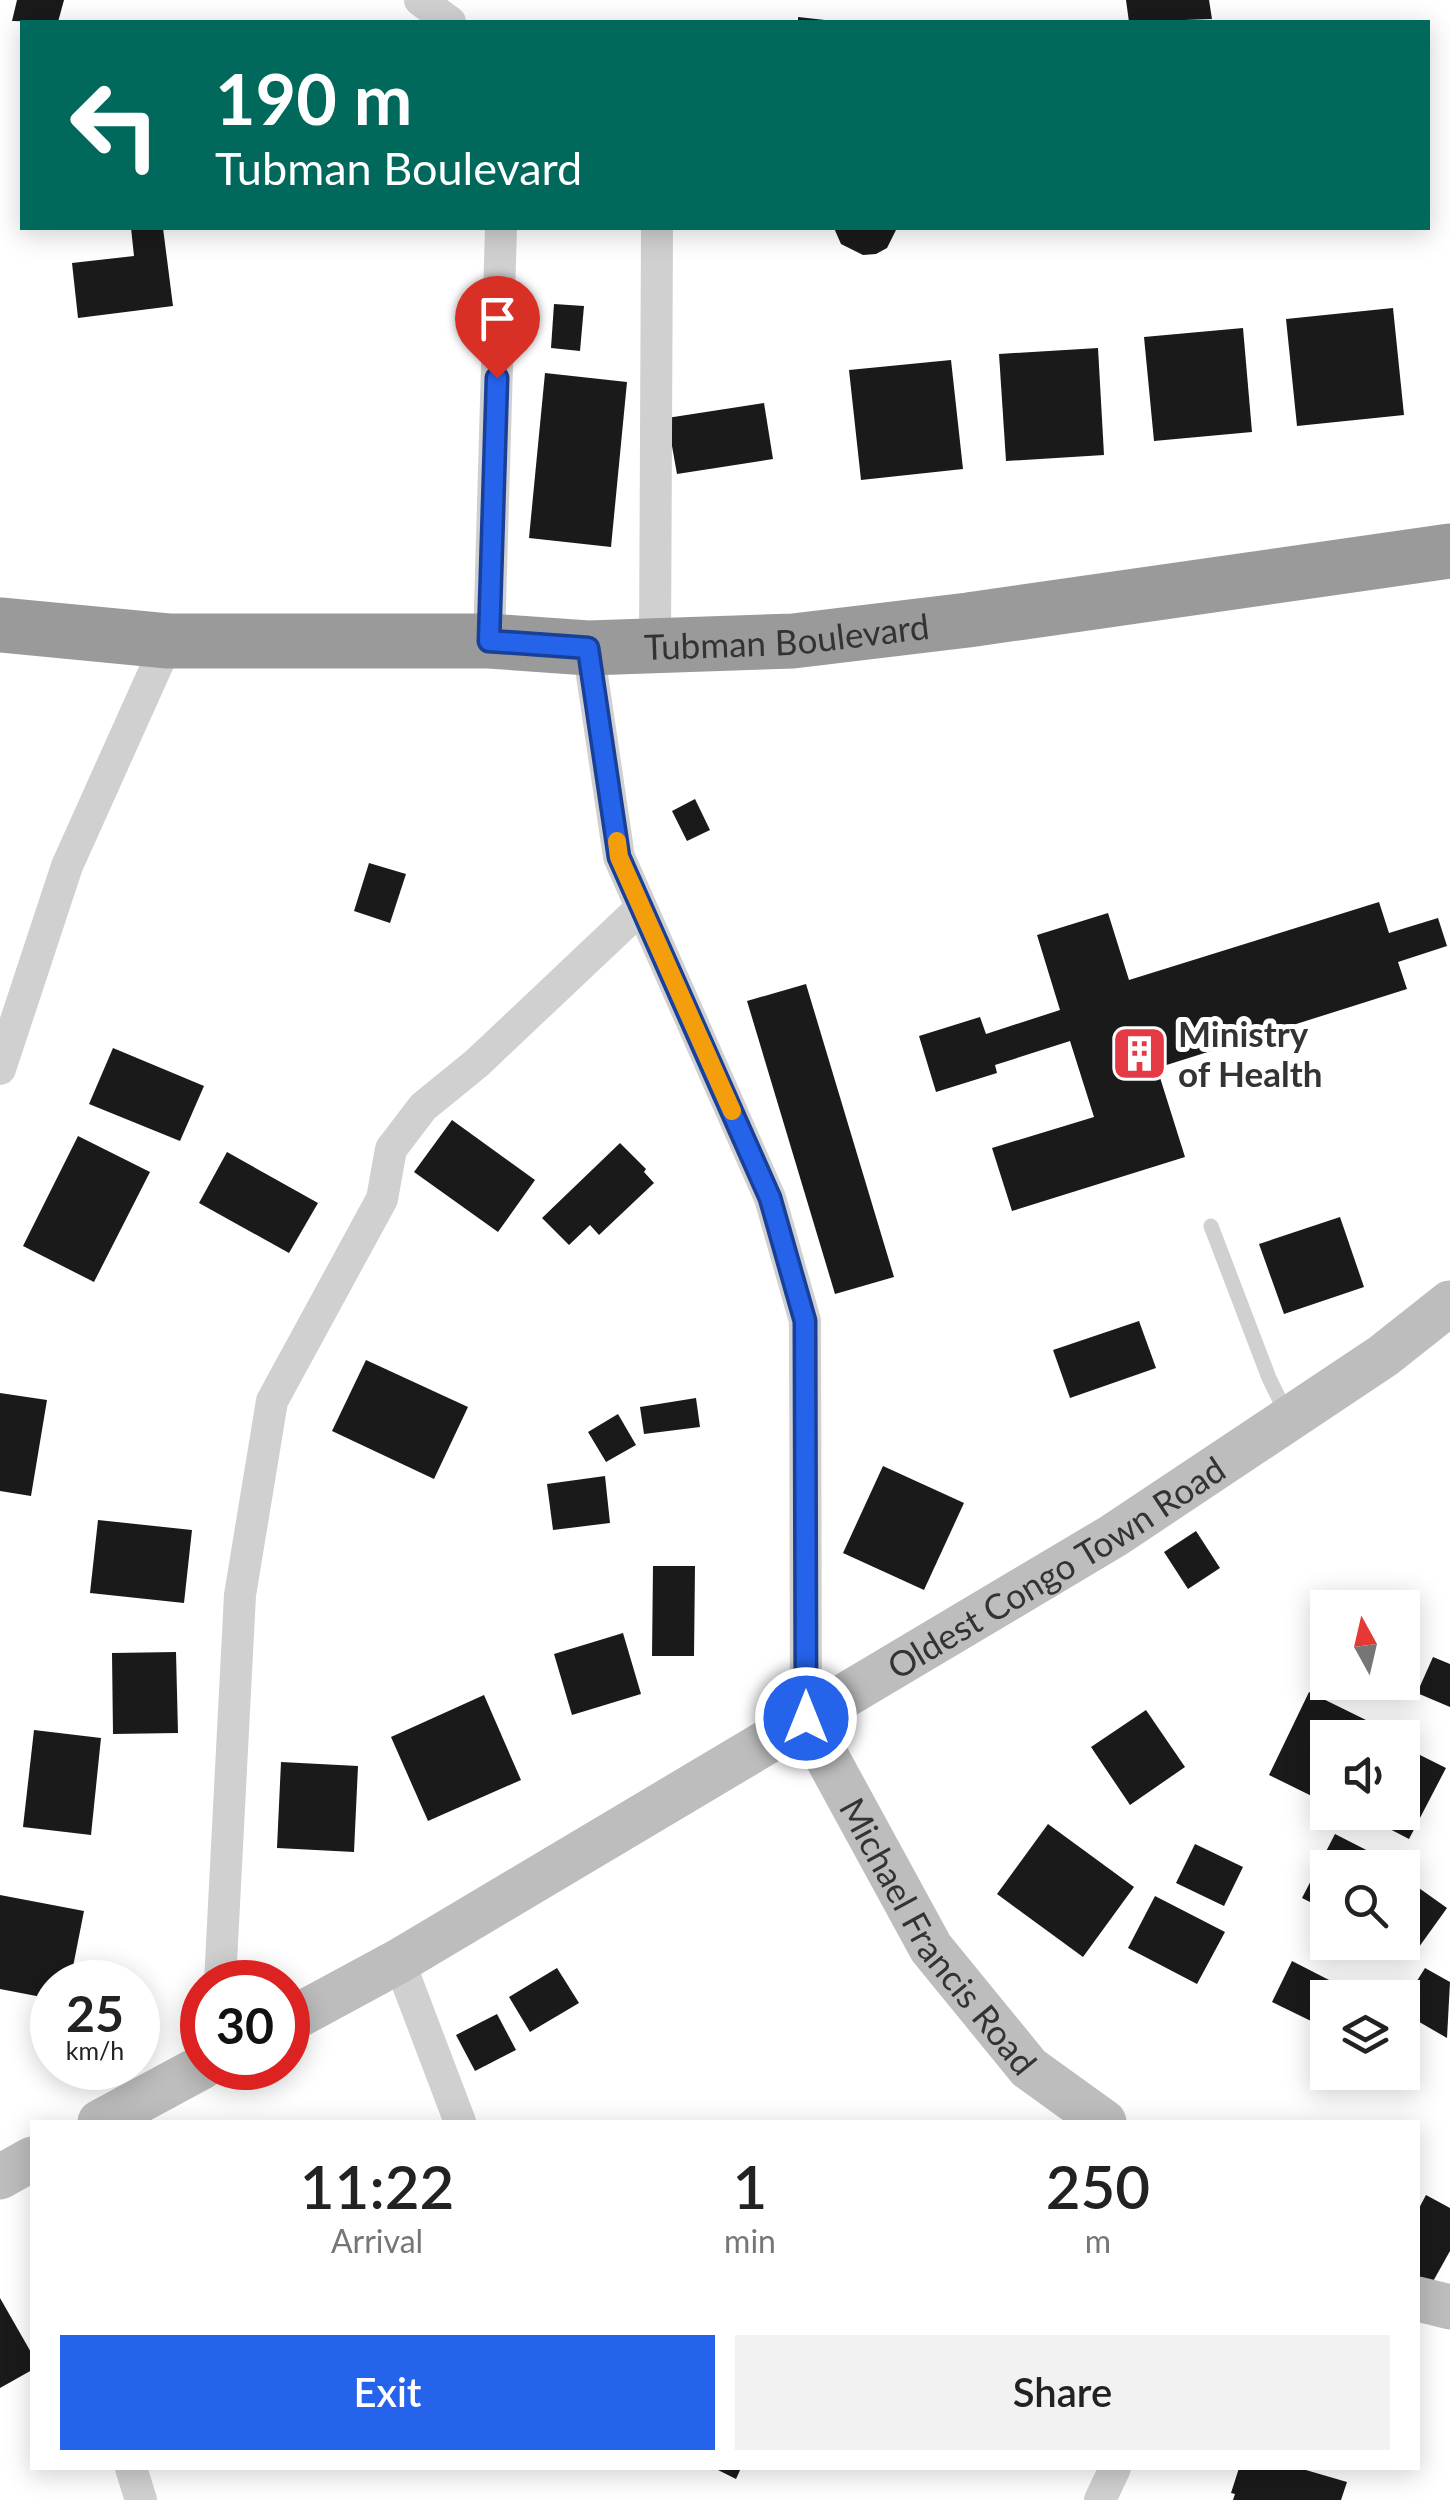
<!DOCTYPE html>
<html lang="en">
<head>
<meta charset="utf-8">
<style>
	body { margin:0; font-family:Lato,sans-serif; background:#f2f2f2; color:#222; height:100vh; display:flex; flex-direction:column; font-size:38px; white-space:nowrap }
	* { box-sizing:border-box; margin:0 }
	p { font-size:32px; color:#767676 }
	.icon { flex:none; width:55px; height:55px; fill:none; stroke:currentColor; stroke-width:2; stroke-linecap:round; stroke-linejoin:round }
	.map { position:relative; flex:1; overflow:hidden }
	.side { position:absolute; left:30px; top:2120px; width:1390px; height:350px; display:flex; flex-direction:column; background:#fff; border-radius:0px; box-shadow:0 5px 25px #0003 }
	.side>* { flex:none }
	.guide { position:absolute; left:20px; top:20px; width:1410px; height:210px; border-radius:0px; box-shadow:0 5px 25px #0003; background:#00695c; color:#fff; overflow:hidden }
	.needle { width:65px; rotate:352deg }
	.controls { position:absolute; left:1310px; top:1590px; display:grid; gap:20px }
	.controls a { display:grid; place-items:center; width:110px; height:110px; border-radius:0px; background:#fff; box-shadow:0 5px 25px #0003; font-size:50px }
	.speed { position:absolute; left:30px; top:1960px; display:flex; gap:20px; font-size:50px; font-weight:700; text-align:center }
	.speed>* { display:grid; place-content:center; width:130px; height:130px; border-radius:50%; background:#fff; box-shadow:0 5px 25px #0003; line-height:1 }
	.speed small { font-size:25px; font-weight:400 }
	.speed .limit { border:15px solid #d22; background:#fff; color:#111 }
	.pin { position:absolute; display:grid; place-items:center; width:85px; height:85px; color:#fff; margin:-102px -42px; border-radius:50% 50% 50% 0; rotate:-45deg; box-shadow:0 0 10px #0007 }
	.pin .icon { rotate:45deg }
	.me { position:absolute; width:110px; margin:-55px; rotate:0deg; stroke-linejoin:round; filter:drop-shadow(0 0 8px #0008) }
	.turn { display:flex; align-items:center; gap:35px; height:210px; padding:0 30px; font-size:45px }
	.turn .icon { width:130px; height:130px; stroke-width:2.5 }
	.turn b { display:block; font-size:70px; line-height:85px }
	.eta { display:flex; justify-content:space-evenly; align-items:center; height:170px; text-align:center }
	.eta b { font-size:60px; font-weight:600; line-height:70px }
	.button { display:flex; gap:20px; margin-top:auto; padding:20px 30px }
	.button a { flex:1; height:115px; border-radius:0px; background:#2563eb; color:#fff; font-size:40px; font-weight:600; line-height:115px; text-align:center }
	.button a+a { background:#f2f2f2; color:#222 }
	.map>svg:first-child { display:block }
</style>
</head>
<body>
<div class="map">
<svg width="1450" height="2500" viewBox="0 0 1450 2500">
	<rect width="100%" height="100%" fill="#fff"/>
	<g fill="#1a1a1a">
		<path d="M17,0H64L58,22L12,21Z"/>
		<path d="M1126,0H1209L1212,19L1129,22Z"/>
		<path d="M798,17L825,20V22H798Z"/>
		<path d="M131,228H163L173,306L78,318L72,263L134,256Z"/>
		<path d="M834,228H897L887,248L876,254L863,255L841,244Z"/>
		<path d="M554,304L584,306L580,351L551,348Z"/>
		<path d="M1393,308L1404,415L1297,426L1286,319Z"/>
		<path d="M1243,328L1252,432L1154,441L1144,337Z"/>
		<path d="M1098,348L1104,455L1006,461L999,354Z"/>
		<path d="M951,360L963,469L861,480L849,370Z"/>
		<path d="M545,373L627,382L611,547L529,538Z"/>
		<path d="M764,403L773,459L677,474L667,418Z"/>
		<path d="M695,799L710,830L687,841L672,811Z"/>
		<path d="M369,863L406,874L390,923L354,911Z"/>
		<path d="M1379,902L1389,933L1438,918L1447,946L1398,962L1407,989L1157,1068L1185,1157L1012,1211L992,1148L1094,1117L1070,1041L995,1065L997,1073L936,1092L919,1036L980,1017L986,1034L1060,1010L1037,935L1108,913L1129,980Z"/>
		<path d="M806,984L894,1277L835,1294L747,1001Z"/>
		<path d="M113,1048L204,1086L180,1141L89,1104Z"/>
		<path d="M452,1120L535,1180L498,1232L414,1172Z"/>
		<path d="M78,1136L150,1172L94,1282L23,1246Z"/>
		<path d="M620,1143L646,1169L644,1172L654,1183L599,1235L590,1225L569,1245L542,1218Z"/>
		<path d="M227,1152L318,1203L289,1253L199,1203Z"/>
		<path d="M1340,1217L1364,1287L1284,1314L1259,1244Z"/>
		<path d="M1139,1321L1156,1368L1070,1398L1053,1350Z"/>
		<path d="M366,1360L468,1407L434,1479L332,1431Z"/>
		<path d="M0,1393L47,1400L31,1496L0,1491Z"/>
		<path d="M696,1398L700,1427L644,1434L640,1407Z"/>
		<path d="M618,1414L636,1445L606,1462L588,1432Z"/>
		<path d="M883,1466L964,1503L924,1590L843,1553Z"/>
		<path d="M605,1476L610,1523L553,1530L547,1484Z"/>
		<path d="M98,1520L192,1530L184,1603L90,1593Z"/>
		<path d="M1196,1531L1220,1568L1188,1589L1164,1552Z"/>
		<path d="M653,1566H695L694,1656H652Z"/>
		<path d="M623,1633L641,1694L572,1715L554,1654Z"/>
		<path d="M176,1652L178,1733L113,1734L112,1653Z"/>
		<path d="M1433,1657L1450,1664V1707L1417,1693Z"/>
		<path d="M1309,1692L1366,1720L1358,1738H1328L1326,1803L1269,1775Z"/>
		<path d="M484,1695L521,1780L428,1821L391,1737Z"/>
		<path d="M1146,1710L1185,1767L1130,1805L1091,1747Z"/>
		<path d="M34,1730L101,1738L91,1835L23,1827Z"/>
		<path d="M1402,1746L1446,1768L1409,1839L1357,1812H1402Z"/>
		<path d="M281,1762L358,1766L354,1852L277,1848Z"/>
		<path d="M1048,1824L1134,1887L1083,1957L997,1894Z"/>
		<path d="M1335,1834L1380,1857L1375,1868H1328V1911L1302,1898Z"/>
		<path d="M1195,1844L1243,1867L1224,1906L1176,1883Z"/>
		<path d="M1402,1876L1447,1908L1419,1947L1402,1935Z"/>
		<path d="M0,1895L84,1911L70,1982H52V1999L0,1989Z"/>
		<path d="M1155,1896L1225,1932L1197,1984L1128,1948Z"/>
		<path d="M1292,1961L1331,1981L1311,2021L1272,2002Z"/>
		<path d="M557,1968L579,2003L530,2032L509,1997Z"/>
		<path d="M1425,1968L1450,1982L1447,2038L1402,2012V2005Z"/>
		<path d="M497,2014L516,2050L475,2071L456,2035Z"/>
		<path d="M1426,2195L1450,2208V2251L1431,2285L1418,2278V2210Z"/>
		<path d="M0,2298L32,2354V2370L0,2388Z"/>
		<path d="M714,2468H741L736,2479Z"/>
		<path d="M1239,2468H1299L1347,2482L1341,2500H1233L1235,2494L1231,2493Z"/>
	</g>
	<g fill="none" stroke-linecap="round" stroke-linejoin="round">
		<path stroke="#d0d0d0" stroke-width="15" d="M1211,1226L1269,1378L1288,1417"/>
		<g stroke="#d0d0d0" stroke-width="32">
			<path d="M420,0L450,22"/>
			<path d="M489,641L501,228"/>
			<path d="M655,647L657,228"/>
			<path d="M588,648L619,857L770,1198L805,1321L806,1719"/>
			<path d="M0,1069L67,866L168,641"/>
			<path d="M399,1961L460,2122"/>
			<path d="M220,1982L240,1595L272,1401L382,1199L391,1149L423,1107L477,1063L641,908"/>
			<path d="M131,2468L141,2500"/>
			<path d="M1100,2500L1115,2468"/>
		</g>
		<g stroke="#bdbdbd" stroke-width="45">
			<path id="s1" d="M806,1719L931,1948L1029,2068L1104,2122"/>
			<path id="s2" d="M288,2021L399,1961L1113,1536L1383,1356L1450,1303"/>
			<path d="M100,2122L202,2067"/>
			<path d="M0,2177L32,2159"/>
			<path d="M1418,2299L1450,2307"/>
		</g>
		<path stroke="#9a9a9a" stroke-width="55" id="s3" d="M0,625L168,641H489L588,648L793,641L968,620L1450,551"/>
	</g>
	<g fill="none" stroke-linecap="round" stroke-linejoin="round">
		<defs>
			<path id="route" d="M497,378L489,641L588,648L619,857L770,1198L805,1321L806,1718"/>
		</defs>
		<use href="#route" stroke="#184099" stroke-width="25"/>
		<use href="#route" stroke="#2563eb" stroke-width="18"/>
		<path stroke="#f59e0b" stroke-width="18" d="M617,841L619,857L732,1111"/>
	</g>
	<defs>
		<symbol id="building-square" viewBox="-11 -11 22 22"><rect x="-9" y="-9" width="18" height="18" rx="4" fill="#e63946" stroke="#fff"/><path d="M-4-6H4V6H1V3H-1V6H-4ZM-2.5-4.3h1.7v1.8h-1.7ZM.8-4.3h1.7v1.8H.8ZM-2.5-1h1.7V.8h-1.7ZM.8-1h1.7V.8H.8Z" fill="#fff"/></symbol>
	</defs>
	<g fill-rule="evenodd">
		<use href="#building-square" x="1108" y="1022" width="63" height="63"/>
	</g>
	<g text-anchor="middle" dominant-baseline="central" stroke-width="10" stroke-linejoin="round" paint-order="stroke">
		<g font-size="35" fill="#333" stroke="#fff">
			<text stroke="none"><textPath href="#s3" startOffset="788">Tubman Boulevard</textPath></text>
			<text stroke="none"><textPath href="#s2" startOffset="892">Oldest Congo Town Road</textPath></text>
			<text stroke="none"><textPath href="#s1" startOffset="255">Michael Francis Road</textPath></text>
		</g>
		<g font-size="35" font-weight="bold" fill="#333" stroke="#fff" text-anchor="start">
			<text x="1178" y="1033">Ministry<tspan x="1178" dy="40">of Health</tspan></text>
		</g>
	</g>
</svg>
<div class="controls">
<a><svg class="needle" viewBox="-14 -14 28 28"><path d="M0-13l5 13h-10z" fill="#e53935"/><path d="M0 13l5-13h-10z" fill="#767676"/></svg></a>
<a><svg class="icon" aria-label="sound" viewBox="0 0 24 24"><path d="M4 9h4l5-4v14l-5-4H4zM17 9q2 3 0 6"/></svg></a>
<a><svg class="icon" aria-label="search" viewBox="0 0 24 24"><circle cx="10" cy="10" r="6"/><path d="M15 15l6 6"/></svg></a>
<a><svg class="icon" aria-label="layers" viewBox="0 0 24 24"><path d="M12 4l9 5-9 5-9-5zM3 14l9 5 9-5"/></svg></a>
</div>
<div class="speed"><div>25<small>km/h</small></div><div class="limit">30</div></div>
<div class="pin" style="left:497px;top:378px;background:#d93025"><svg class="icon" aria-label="arrive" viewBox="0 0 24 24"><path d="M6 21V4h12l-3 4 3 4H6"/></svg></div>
<svg class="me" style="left:806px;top:1718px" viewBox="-20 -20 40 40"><circle r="17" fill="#2563eb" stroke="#fff" stroke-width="3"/><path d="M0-11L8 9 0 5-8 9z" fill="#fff"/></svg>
<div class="guide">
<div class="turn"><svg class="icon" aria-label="left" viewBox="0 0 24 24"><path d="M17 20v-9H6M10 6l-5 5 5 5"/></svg><div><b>190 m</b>Tubman Boulevard</div></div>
</div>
<section class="side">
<div class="eta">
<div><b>11:22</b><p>Arrival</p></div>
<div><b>1</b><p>min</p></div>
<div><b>250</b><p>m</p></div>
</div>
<div class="button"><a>Exit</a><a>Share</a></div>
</section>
</div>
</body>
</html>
